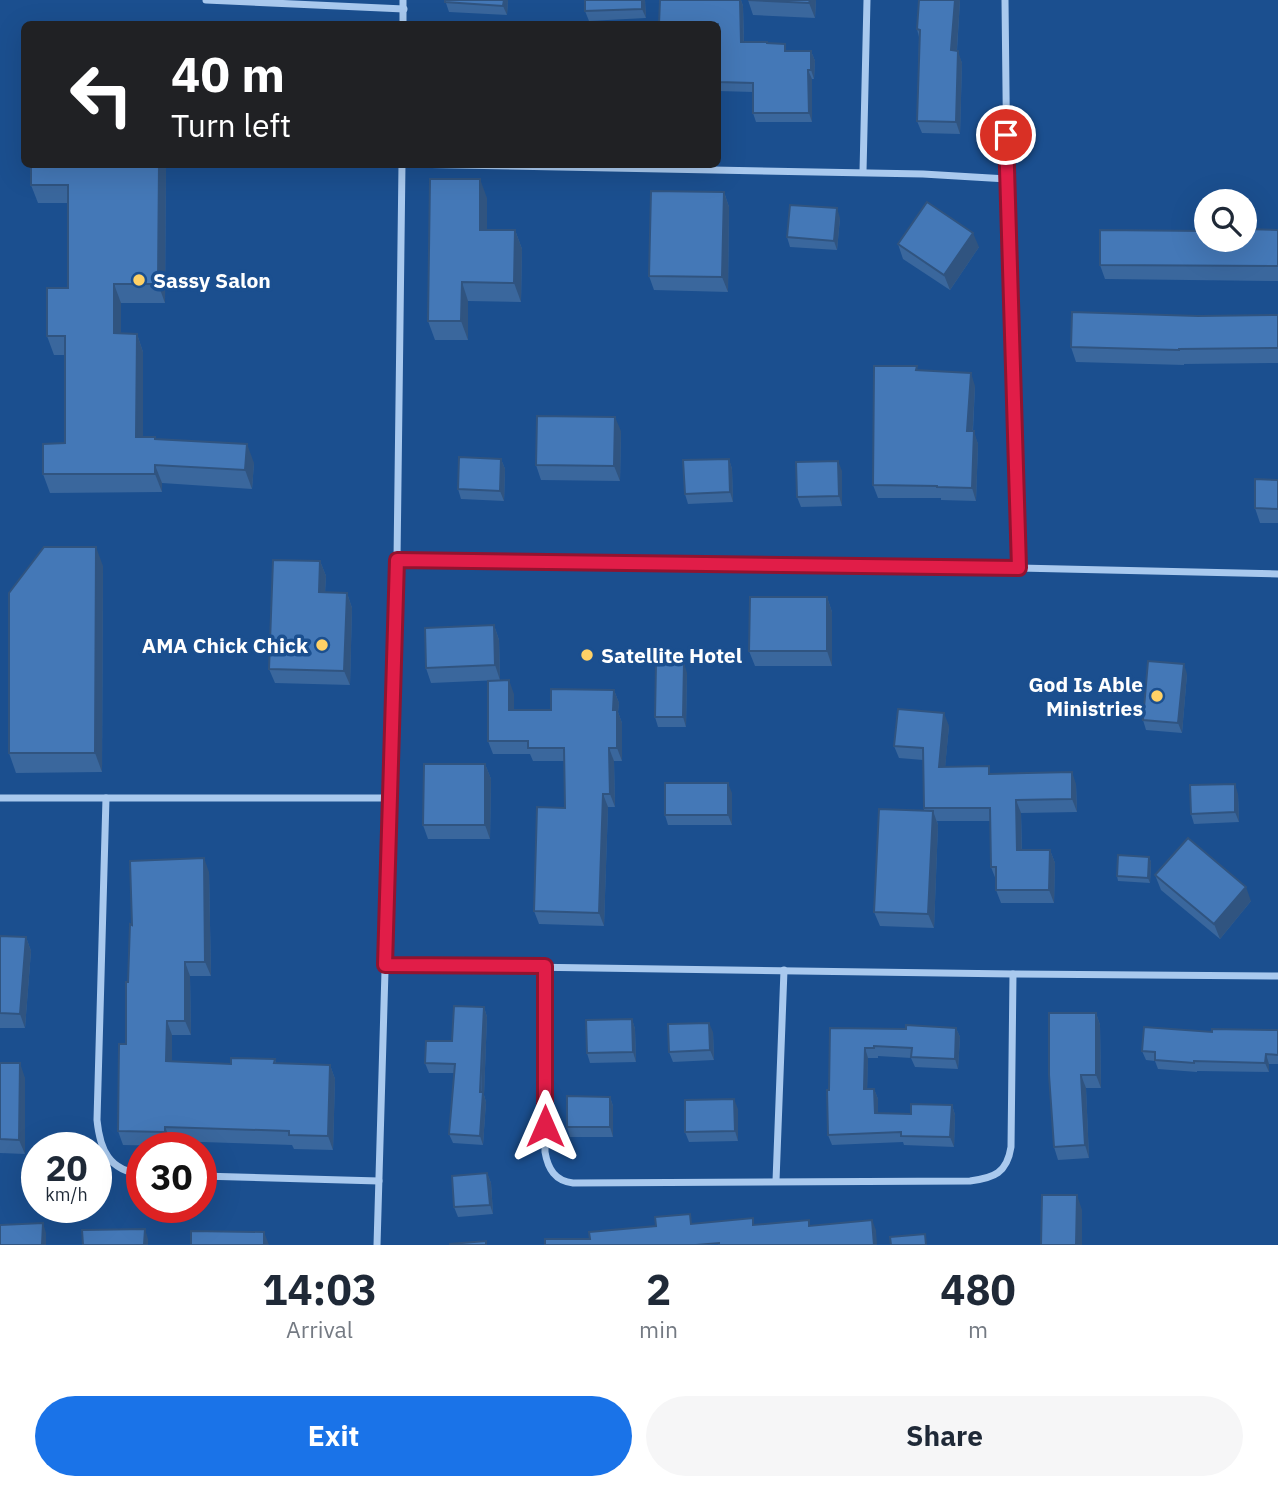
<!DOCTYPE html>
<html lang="en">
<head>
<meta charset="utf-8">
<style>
	body { margin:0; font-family:"IBM Plex Sans",sans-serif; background:#f6f6f7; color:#1f2937; height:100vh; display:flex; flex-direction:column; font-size:26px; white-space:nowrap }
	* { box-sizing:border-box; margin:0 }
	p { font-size:23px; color:#747a83 }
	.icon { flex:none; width:38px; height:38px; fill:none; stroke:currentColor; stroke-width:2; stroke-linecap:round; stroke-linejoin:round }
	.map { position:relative; height:1245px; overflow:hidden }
	.sheet { display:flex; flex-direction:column; background:#fff; flex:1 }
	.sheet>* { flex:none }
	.guide { position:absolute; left:21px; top:21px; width:700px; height:147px; border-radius:10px; box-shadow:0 7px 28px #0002; background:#202124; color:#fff; overflow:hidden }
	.controls { position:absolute; left:1194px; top:189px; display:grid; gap:14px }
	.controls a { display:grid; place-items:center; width:63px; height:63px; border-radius:50%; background:#fff; box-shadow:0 7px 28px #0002; font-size:35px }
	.speed { position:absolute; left:21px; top:1132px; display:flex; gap:14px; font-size:35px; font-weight:700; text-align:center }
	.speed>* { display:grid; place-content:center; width:91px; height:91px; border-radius:50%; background:#fff; box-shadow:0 7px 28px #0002; line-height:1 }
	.speed small { font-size:18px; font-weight:400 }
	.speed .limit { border:10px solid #d22; background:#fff; color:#111 }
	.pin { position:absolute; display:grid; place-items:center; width:60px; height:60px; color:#fff; margin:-30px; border:4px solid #fff; border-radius:50%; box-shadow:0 2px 7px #0007 }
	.me { position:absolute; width:77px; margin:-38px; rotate:0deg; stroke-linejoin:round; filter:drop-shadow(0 0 5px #0008) }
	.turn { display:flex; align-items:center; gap:24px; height:147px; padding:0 35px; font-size:32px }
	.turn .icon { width:91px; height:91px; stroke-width:2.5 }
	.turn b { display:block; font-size:49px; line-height:60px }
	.eta { display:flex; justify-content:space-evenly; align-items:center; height:119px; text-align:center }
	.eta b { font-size:42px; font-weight:800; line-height:49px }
	.action { display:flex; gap:14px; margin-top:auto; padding:14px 35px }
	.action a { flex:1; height:80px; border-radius:42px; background:#1a73e8; color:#fff; font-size:28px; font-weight:800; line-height:80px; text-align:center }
	.action a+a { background:#f6f6f7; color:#1f2937 }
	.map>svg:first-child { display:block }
</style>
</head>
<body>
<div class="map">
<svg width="1278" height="1245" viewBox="0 0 1278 1245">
	<rect width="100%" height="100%" fill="#1b4f8f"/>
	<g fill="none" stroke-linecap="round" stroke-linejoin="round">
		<g stroke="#a9c9ee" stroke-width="7">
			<path d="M206,0L404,9"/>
			<path d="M1005,0L1007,179L1019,568"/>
			<path d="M403,24V0"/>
			<path d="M406,164L923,174L1007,179"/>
			<path d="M863,172L867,0"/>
			<path d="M397,560L1019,568L1278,574"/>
			<path d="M0,798H390"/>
			<path d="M106,798L97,1120C100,1150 109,1171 142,1174"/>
			<path d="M385,965L1013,974L1278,976"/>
			<path d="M545,966V1152C548,1169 555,1181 573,1183L970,1181C994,1178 1007,1173 1011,1147L1013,974"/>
			<path d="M201,1176L379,1181"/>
			<path d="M776,1181L784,970"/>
			<path d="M377,1245L397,560L402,164"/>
		</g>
	</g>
	<g fill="#3a679d">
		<path d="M445,0H508L507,15L449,12Z"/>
		<path d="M645,0L646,18L589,21L585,11Z"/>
		<path d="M660,0H741L743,6L744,42L768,43L788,51H811L815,61L814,79H812V122H756L753,113V92L718,91V24Z"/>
		<path d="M748,0H816L815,18L753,15Z"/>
		<path d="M960,0L957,51L962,63L960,134L922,133L917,121L919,37L917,29Z"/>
		<path d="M166,166L165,303H121V333L137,334L143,352V437L254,463L252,489L162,483V492L50,493L43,474L65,443V355H54L47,336L68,288V203H38L31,185Z"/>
		<path d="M724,192L729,207L728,292L654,290L649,276Z"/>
		<path d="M487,198V230H515L522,249L521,302L468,301V340H435L428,321Z"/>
		<path d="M840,218L837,250L790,247L787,237Z"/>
		<path d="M1278,230V281L1105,279L1100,265L1206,231Z"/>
		<path d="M898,244L979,247L950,290L903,259Z"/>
		<path d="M1278,315V363L1184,364V365L1076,362L1071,347L1198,316Z"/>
		<path d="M918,370L975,386L973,431L978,444L976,501L941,500V498H878L873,485Z"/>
		<path d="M621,431L620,481L541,480L536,465Z"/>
		<path d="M501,459L505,469L504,501L461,499L458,489Z"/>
		<path d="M729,459L732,469L733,502L688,504L685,494Z"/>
		<path d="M842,471V506L801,507L797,497Z"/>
		<path d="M1278,480V523H1260L1255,508Z"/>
		<path d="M320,561L326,576L325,593H347L352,608L350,685L275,683L269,669Z"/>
		<path d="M103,566L102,772L16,773L9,753Z"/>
		<path d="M827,597L832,612V666H755L749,651Z"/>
		<path d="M494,625L499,640L500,680L431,683L426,668Z"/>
		<path d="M687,673L686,727H658L655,717Z"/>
		<path d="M1187,674L1182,733L1146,730L1143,720Z"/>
		<path d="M614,690L619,703L618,712L622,723V761H614L615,807H608L604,926L539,924L534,911L565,808L564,761H533L530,754H493L488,741L514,694V710H551Z"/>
		<path d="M949,726L945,767L1076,784L1077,812L1021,813L1022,850H1050L1055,863L1054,903H1001L996,890V880L991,867L990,821H937L938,825L934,928L880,926L874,912L924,811L923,760L899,758L894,746Z"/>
		<path d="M485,764L491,779L490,839H428L423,825Z"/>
		<path d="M732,793V825H668L665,815Z"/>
		<path d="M1238,794L1239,822L1194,824L1191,814Z"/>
		<path d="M1149,857L1151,862L1150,883L1118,881L1117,876Z"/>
		<path d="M209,872L211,976H190L191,1035H172V1061L231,1064L275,1059L276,1064L330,1065L335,1079L333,1150L294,1149L292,1145L171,1141V1146L123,1145L118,1131L126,1044L128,982L132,925Z"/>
		<path d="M1155,875L1251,901L1220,939L1161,890Z"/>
		<path d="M0,936L26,937L31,951L25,1028H0Z"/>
		<path d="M484,1007L487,1017L484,1095L486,1102L483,1145L453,1143L449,1134L454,1073H429L425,1063L452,1041Z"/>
		<path d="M1096,1013L1100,1025L1101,1088H1086L1089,1158L1058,1160L1054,1147Z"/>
		<path d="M632,1019L635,1029L636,1062L590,1063L587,1053Z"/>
		<path d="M830,1028L906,1029L956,1028L960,1037L958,1069L915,1067L911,1058L878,1056V1058H868L867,1089H874L878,1099V1113L911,1114L952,1105L955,1115L954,1147L904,1145L903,1142L832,1145L828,1135Z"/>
		<path d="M1278,1030V1064H1269V1072L1197,1071V1072L1158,1069L1155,1061L1146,1060L1142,1051Z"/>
		<path d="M713,1032L714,1060L673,1062L669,1052Z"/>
		<path d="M0,1063L25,1078V1154L0,1153Z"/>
		<path d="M610,1097L613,1106V1137H570L567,1127Z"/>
		<path d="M738,1109V1141L689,1142L685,1132Z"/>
		<path d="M487,1173L491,1183L493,1214L458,1217L454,1207Z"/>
	</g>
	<g fill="#305480">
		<path d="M504,0H508L507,15L503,6Z"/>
		<path d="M642,0H645L646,18L642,9Z"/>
		<path d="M740,0H741L743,6L744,51L741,42Z"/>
		<path d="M810,0H816L815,18L809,3Z"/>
		<path d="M955,0H960L956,63L951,50Z"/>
		<path d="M811,51L815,61L814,79L811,70Z"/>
		<path d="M958,51L962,63L960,134L956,122Z"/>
		<path d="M808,70L812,79V122L809,113Z"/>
		<path d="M159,164H165L166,166L165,303L158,284Z"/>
		<path d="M480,179L487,198V249L480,230Z"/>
		<path d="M724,192L729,207L728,292L722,277Z"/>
		<path d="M837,208L840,218L837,250L834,241Z"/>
		<path d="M515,230L522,249L521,302L514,283Z"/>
		<path d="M973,233L979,247L950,290L944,275Z"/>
		<path d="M462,282L468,301V340L461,321Z"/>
		<path d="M114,284L121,303V352L114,333Z"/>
		<path d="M137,334L143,352V455L136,437Z"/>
		<path d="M971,373L975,386L972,443L967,431Z"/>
		<path d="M615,417L621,431L620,481L614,466Z"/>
		<path d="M974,431L978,444L976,501L972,488Z"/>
		<path d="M247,444L254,463L252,489L245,470Z"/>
		<path d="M501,459L505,469L504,501L500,491Z"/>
		<path d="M729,459L732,469L733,502L730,492Z"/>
		<path d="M838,461L842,471V506L839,496Z"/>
		<path d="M155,465L162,483V492L155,474Z"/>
		<path d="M96,547L103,566L102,772L95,753Z"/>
		<path d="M320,561L326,576L324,607L319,592Z"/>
		<path d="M347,593L352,608L350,685L344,671Z"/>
		<path d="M827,597L832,612V666L827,651Z"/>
		<path d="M494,625L499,640L500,680L495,665Z"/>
		<path d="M684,663L687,673L686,727L683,717Z"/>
		<path d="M1184,664L1187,674L1182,733L1178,723Z"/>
		<path d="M509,680L514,694V724L509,710Z"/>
		<path d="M614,690L619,703L618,712L622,723V761L617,748L613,710Z"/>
		<path d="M944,713L949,726L944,780L939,767Z"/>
		<path d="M609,748L614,761L615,807L610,794Z"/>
		<path d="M485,764L491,779L490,839L485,825Z"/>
		<path d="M1072,772L1076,784L1077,812L1072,799Z"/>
		<path d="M728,783L732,793V825L728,815Z"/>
		<path d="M1235,784L1238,794L1239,822L1235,812Z"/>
		<path d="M603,794L608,807L604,926L599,913Z"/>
		<path d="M1016,800L1021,813L1022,863L1017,850Z"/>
		<path d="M933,811L938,825L934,928L928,914Z"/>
		<path d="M1050,850L1055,863L1054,903L1049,890Z"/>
		<path d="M1149,857L1151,862L1150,883L1148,878Z"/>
		<path d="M204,858L209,872L211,976L205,962Z"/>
		<path d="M1246,887L1251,901L1220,939L1214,924Z"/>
		<path d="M26,937L31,951L25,1028L20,1014Z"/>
		<path d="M185,962L190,976L191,1035L185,1021Z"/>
		<path d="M484,1007L487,1017L484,1095L486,1102L483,1145L480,1136Z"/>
		<path d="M1096,1013L1100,1025L1101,1088L1096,1075Z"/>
		<path d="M632,1019L635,1029L636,1062L633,1052Z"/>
		<path d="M167,1021L172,1035V1075L166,1061Z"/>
		<path d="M709,1023L713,1032L714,1060L710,1050Z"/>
		<path d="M956,1028L960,1037L958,1069L955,1059Z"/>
		<path d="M865,1048L868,1058L867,1099L864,1089Z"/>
		<path d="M1266,1054L1269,1064V1072L1265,1063Z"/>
		<path d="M20,1063L25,1078V1154L19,1140Z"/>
		<path d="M330,1065L335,1079L333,1150L328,1136Z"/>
		<path d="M1081,1075L1086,1088L1089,1158L1085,1145Z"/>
		<path d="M874,1089L878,1099V1122L875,1113Z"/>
		<path d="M610,1097L613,1106V1137L610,1127Z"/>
		<path d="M734,1099L738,1109V1141L735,1131Z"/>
		<path d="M952,1105L955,1115L954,1147L950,1137Z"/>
		<path d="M165,1127L171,1141V1146L165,1132Z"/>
		<path d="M487,1173L491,1183L493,1214L490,1205Z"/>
		<path d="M1077,1195L1082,1210V1245H1076Z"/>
		<path d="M872,1220L876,1230L877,1245H874Z"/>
		<path d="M43,1223L46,1233V1245H42Z"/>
		<path d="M145,1229L148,1239V1245H144Z"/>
		<path d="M264,1232L269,1245H264Z"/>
	</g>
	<g fill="#4478b7" stroke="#305480" stroke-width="2">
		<path d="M445,0H504L503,6L445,2Z"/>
		<path d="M585,0H642V9L585,11Z"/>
		<path d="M660,0H740L741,42H767V43L785,44V51H811V70H808L809,113H753V83L718,82V24H659Z"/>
		<path d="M748,0H810L809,3Z"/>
		<path d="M919,0H955L951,50L958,51L956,122L917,121L920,30L917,29Z"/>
		<path d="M31,164H159L158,284H114V333L137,334L136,437H155V439L247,444L245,470L155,465V474H43V444L65,443V336H47V288H68V185H31Z"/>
		<path d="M430,179H480V230H515L514,283L462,282L461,321H428Z"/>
		<path d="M651,191L724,192L722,277L649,276Z"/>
		<path d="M927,202L973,233L944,275L898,244Z"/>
		<path d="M790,205L837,208L834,241L787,237Z"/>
		<path d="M1244,229L1278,230V266L1100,265V230L1206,231V240H1244Z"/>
		<path d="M1072,312L1198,316L1278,315V348L1179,349V350L1071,347Z"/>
		<path d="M874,366H917L916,370L971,373L967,431H974L972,488L937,487V486L873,485Z"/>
		<path d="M537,416L615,417L614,466L536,465Z"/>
		<path d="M459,457L501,459L500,491L458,489Z"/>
		<path d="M729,459L730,492L685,494L683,460Z"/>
		<path d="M838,461L839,496L797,497L796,462Z"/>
		<path d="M1255,479L1278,480V509L1255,508Z"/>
		<path d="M44,547H96L95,753H9V593Z"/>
		<path d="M273,560L320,561L319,592L347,593L344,671L269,669Z"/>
		<path d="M750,597H827V651H749Z"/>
		<path d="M494,625L495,665L426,668L425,628Z"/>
		<path d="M1148,661L1184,664L1178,723L1143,720Z"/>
		<path d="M656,662L684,663L683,717H655Z"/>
		<path d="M509,680V710H551V689L614,690L613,710H617V748H609L610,794H603L599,913L534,911L537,807L565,808L564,748H528V741H488V681Z"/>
		<path d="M898,709L944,713L939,767L989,766V774L1072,772V799L1016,800L1017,850H1050L1049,890H996V867H991L990,808H924L923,748L894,746Z"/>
		<path d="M424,764H485V825H423Z"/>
		<rect x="665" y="783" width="63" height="32"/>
		<path d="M1235,784V812L1191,814L1190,785Z"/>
		<path d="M879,809L933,811L928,914L874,912Z"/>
		<path d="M1188,838L1246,887L1214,924L1155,875Z"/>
		<path d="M1118,855L1149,857L1148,878L1117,876Z"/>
		<path d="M204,858L205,962H185V1021H167L166,1061L231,1064V1058L275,1059L274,1063L330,1065L328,1136L289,1135V1131L165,1127V1132L118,1131L119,1044H126V982H128L130,924L132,925L130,861Z"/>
		<path d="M0,936L26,937L20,1014L0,1013Z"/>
		<path d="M454,1006L484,1007L480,1092H483L480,1136L449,1134L455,1064L425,1063L426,1041H452Z"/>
		<path d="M1049,1013H1096V1075H1081L1085,1145L1054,1147L1049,1075Z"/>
		<path d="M632,1019L633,1052L587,1053L586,1020Z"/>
		<path d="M709,1023L710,1050L669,1052L668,1024Z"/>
		<path d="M906,1025L956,1028L955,1059L911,1057L912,1048L874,1046V1048H865L864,1089H874L875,1113L911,1114V1104L952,1105L950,1137L901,1136V1132L828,1135L827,1090H829L830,1028L906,1029Z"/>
		<path d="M1144,1027L1212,1032V1029L1278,1030V1055L1266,1054L1265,1063L1194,1061V1063L1155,1060V1052L1142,1051Z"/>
		<path d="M0,1063H20L19,1140L0,1139Z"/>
		<path d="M567,1096L610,1097V1127H567Z"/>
		<path d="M734,1099L735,1131L685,1132V1100Z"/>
		<path d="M487,1173L490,1205L454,1207L452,1176Z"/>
		<path d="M1042,1195H1077L1076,1245H1041Z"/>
		<path d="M690,1214L691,1224L753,1218V1225L809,1220V1226L872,1220L874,1245H719V1243L696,1245H545V1239H590L589,1232L656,1226L655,1217Z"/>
		<path d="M43,1223L42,1245H0V1225Z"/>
		<path d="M145,1229L144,1245H83L82,1230Z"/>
		<path d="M191,1231L264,1232V1245H191Z"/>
		<path d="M925,1234L926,1245H891L890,1237Z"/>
		<path d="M486,1241V1245H450V1244Z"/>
	</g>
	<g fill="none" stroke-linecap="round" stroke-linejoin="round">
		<defs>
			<path id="route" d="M545,1126V966L385,965L397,560L1019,568L1006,135"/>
		</defs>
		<use href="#route" stroke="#92132f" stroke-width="18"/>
		<use href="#route" stroke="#e11d48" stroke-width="12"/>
	</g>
	<g fill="#ffd166" stroke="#1b4f8f" stroke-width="2.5">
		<circle cx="139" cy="280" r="7"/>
		<circle cx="322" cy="645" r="7"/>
		<circle cx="587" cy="655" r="7"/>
		<circle cx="1157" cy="696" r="7"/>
	</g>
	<g text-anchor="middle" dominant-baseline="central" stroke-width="7" stroke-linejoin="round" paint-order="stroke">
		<g font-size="21" font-weight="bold" fill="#fff" stroke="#1b4f8f" text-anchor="start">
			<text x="153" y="280">Sassy Salon</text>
			<text x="308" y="645" text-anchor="end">AMA Chick Chick</text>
			<text x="601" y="655">Satellite Hotel</text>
			<text x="1143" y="684" text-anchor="end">God Is Able<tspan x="1143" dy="24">Ministries</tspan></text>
		</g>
	</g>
</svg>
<div class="controls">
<a><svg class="icon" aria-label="search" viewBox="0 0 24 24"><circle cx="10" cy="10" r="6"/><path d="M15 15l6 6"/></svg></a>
</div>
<div class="speed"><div>20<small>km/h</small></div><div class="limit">30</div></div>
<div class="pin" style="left:1006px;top:135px;background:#d93025"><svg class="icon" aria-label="arrive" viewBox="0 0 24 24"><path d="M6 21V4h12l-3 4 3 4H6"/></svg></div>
<svg class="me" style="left:545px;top:1126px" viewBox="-20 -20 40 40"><path d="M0-17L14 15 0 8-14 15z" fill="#e11d48" stroke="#fff" stroke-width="4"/></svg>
<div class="guide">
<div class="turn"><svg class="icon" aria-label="left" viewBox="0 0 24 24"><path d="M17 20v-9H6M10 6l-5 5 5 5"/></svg><div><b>40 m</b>Turn left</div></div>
</div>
</div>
<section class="sheet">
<div class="eta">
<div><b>14:03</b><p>Arrival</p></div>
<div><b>2</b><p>min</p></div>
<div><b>480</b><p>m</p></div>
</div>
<div class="action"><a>Exit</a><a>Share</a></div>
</section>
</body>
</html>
